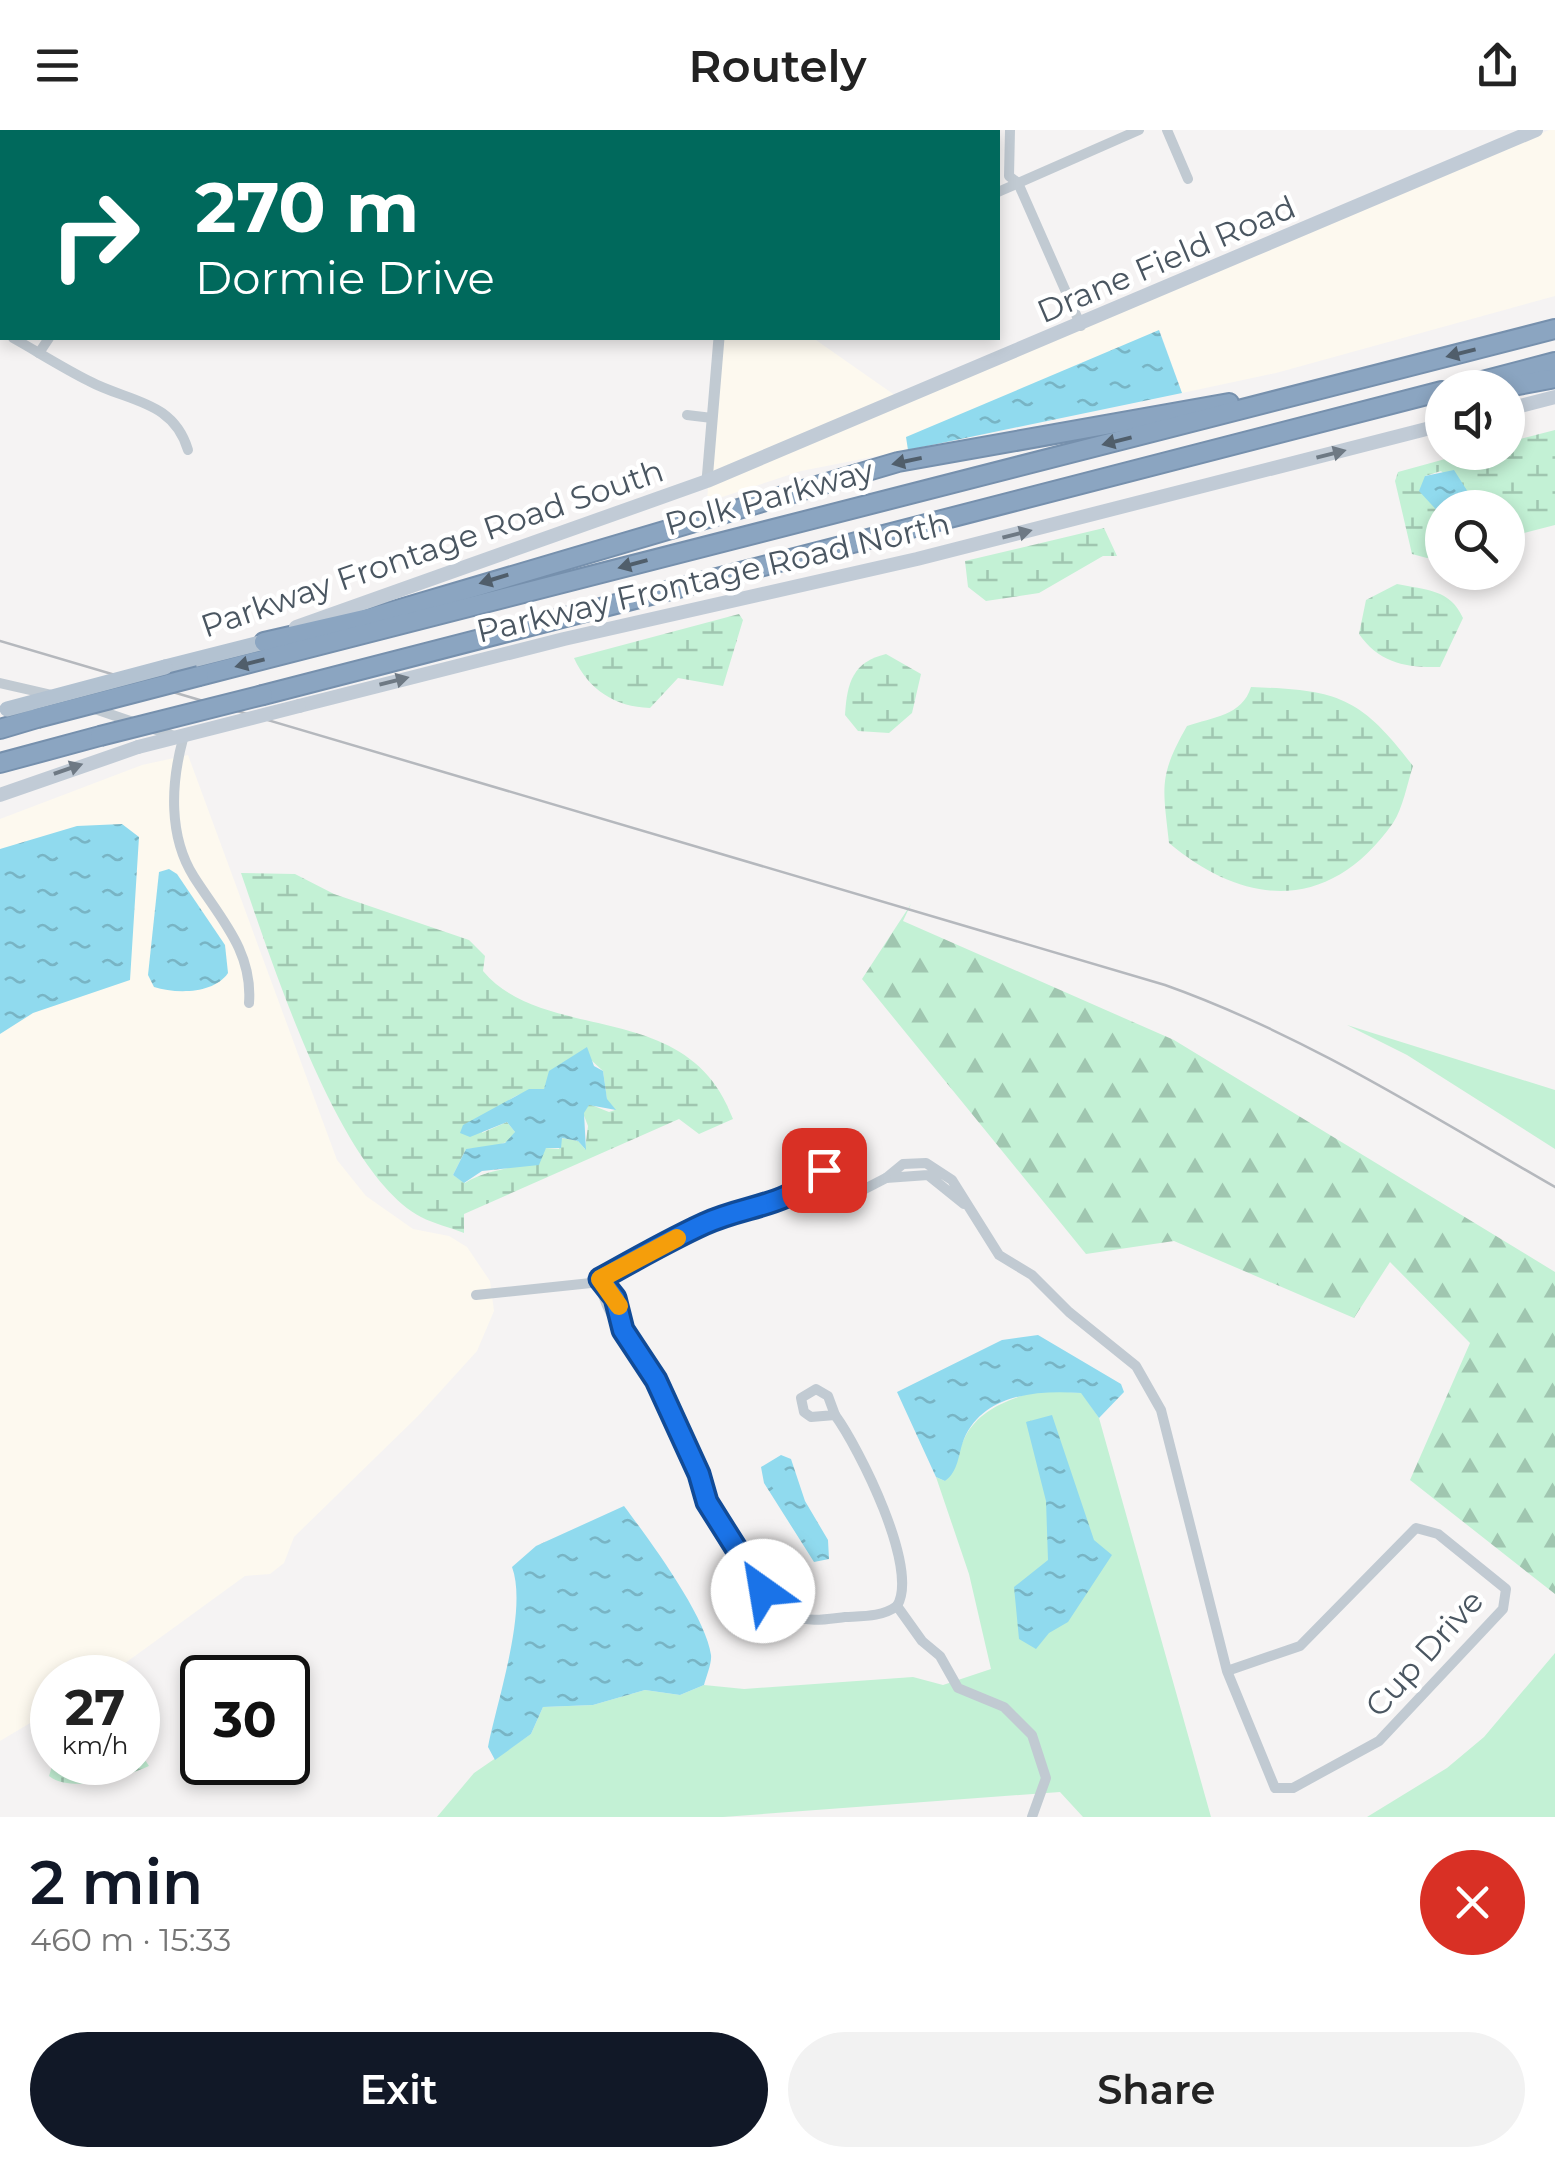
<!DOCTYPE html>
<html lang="en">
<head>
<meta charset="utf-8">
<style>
	body { margin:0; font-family:Montserrat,sans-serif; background:#f2f2f2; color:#222; height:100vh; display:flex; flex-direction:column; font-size:38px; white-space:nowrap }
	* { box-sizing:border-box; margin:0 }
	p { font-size:32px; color:#767676 }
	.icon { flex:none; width:55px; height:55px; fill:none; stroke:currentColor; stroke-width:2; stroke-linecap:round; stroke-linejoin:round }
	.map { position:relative; height:1687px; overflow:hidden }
	.details { display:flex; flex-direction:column; background:#fff; flex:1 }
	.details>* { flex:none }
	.guide { position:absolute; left:0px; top:0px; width:1000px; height:210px; box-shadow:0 5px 15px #0003; background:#00695c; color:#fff; overflow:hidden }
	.tools { position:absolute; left:1425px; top:240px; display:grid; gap:20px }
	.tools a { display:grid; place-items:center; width:100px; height:100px; border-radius:50%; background:#fff; box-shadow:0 5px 15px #0003; font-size:50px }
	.speed { position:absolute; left:30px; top:1525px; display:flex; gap:20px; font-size:50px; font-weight:700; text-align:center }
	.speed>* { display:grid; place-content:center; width:130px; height:130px; border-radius:50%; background:#fff; box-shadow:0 5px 15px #0003; line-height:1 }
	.speed small { font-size:25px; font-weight:400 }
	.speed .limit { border:5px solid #111; border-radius:15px; background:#fff; color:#111 }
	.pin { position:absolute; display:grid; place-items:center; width:85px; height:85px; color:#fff; margin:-42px; border-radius:20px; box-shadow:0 5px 15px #0006 }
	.me { position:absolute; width:110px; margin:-55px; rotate:328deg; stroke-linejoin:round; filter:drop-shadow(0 0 8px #0008) }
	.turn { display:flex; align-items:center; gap:35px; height:210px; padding:0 30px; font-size:45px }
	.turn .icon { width:130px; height:130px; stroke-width:2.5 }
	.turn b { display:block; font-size:70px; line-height:85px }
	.round { display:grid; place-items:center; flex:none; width:105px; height:105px; border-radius:52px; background:#f2f2f2 }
	.headline { display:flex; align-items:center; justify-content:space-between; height:170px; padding:0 30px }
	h1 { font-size:60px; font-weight:600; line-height:75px; color:#111827 }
	.button { display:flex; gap:20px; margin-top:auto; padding:20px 30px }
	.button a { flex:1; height:115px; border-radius:60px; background:#111827; color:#fff; font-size:40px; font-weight:600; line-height:115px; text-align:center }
	.button a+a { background:#f2f2f2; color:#222 }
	header { display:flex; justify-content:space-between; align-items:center; height:130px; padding:0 30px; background:#fff; font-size:45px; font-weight:600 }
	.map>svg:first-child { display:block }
</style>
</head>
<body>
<header><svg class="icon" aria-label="menu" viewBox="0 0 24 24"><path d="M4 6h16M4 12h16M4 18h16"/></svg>Routely<svg class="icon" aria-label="share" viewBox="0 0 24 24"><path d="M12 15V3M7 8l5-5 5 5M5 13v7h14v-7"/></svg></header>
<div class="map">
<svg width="1555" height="1687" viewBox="0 0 1555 1687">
	<defs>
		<pattern id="forest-firs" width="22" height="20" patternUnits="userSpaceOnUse" patternTransform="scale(2.5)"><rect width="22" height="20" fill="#c3f1d5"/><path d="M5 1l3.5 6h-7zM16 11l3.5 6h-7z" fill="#a0c6b0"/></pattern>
		<pattern id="wetland-marsh" width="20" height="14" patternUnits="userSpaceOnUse" patternTransform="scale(2.5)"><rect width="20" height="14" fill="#c3f1d5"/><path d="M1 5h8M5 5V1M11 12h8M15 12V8" fill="none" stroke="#a0c6b0"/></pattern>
		<pattern id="water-ripples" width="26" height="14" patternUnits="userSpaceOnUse" patternTransform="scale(2.5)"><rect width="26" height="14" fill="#90daee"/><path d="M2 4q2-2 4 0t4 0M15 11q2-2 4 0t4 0" fill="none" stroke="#78b4c4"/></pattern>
	</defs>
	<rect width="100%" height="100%" fill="#f5f3f3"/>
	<g fill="#fdf9ef">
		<path d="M1549,0H1555V166L1276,243L1182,263L1160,201L907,308L908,320L801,341L707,372L708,357Z"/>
		<path d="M724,208H813L896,266L712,344Z"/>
		<path d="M188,625L337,1030L366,1066L413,1099L449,1106L467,1117L490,1151L494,1181L477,1221L418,1286L294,1407L284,1433L270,1444L245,1446L106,1547L52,1548V1580L0,1611V689L142,635Z"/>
	</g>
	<g fill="#c3f1d5">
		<path d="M1347,895L1555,960V1019L1407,925Z"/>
		<path d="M1039,1260L1082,1263L1099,1288L1211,1687H1083L1060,1662L723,1687H437L474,1643L531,1604L543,1577L593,1575L645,1560L680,1565L704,1555L744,1559L913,1547L943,1555L991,1539L969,1444L936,1347L945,1351C956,1336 957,1323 965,1307C980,1278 1011,1269 1039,1260Z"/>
		<path d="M1555,1523V1687H1367L1447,1638L1484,1607Z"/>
	</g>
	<path fill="url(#forest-firs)" d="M911,774L903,791L1174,910L1555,1142V1464L1410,1350L1470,1213L1390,1132L1354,1188L1174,1111L1086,1124L862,849Z"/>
	<g fill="url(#wetland-marsh)" fill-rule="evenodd">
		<path d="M1555,300V395L1508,407V378L1472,377L1475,373L1441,341L1425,346L1427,366L1442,386V424L1427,428L1412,424L1395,351L1398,342L1467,323L1508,322V312Z"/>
		<path d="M1104,398L1117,426H1103L1039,463L986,471L968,457L965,431Z"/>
		<path d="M1397,454C1426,460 1450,459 1463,488L1440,537C1406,538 1379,533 1359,504L1366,470Z"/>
		<path d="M739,484L743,490L723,556L678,548L650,578C615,577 588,559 574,528Z"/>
		<path d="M886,524L921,544L912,583L889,603L858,601L845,585C847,552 853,532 886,524Z"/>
		<path d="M1251,557C1337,560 1360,566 1413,636C1407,654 1403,678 1393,693C1331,781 1248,779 1169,713C1163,657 1158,647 1187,596C1213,587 1242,586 1251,557Z"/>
		<path d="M241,743L295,744L334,764L469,810L485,826L483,841C546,916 688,866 733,989L699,1004L679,989L464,1084V1103C450,1097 434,1094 421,1087C338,1043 271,829 241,743ZM590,929L603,941L607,970L615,980L609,982L589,974L583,983L588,996L585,1019L578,1011L561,1008L559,1019L546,1018C523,1043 492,1035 465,1053L453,1045L466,1019L493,1017L512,1010L515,1002L507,992L482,1003C493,978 515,960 544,959L550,948Z"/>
		<path d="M138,1619L149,1636C125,1647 72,1664 49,1646L53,1633L138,1632Z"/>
	</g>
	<g fill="url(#water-ripples)">
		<path d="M1159,200L1182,263L908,320L906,307Z"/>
		<path d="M1454,340L1475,373L1472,377L1442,378V386L1419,361L1425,346Z"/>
		<path d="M122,694L139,707L130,850L33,883L0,904V719L77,696Z"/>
		<path d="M169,739L177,744L225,815L228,843C214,864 176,864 154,857L148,845L159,742Z"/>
		<path d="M587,917L594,936L603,941L607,969L616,980L589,975L584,983L586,1020L578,1011L562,1008L561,1018H546L539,1035L482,1041L464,1053L453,1045L466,1019L505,1013L515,1002L507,992L470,1007L460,1003L463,995L529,959H544L549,941Z"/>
		<path d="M1038,1205L1121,1254L1124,1262L1099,1288L1081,1263C1039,1260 984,1263 964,1309C958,1324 959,1341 945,1351L936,1347L897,1262L1002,1210Z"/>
		<path d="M1052,1285L1094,1410L1112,1425L1068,1492L1049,1503L1036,1519L1019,1509L1014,1457L1048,1430L1046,1371L1026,1292Z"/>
		<path d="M781,1325L791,1329L805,1371L828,1410L829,1429L814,1432L764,1353L761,1337Z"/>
		<path d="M624,1376C648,1408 706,1486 711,1525C712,1533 706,1547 704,1555L680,1565L645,1560L593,1575L543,1577L531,1604L495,1630L488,1617C497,1571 528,1480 512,1437L536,1416Z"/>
	</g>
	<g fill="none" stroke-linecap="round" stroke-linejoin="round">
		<defs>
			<g id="motorway">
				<path d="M1456,258L1555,232"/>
				<path d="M1502,258L1555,248"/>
				<path d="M264,512L373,487L898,332L1229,273"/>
				<path d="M199,546L1555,199"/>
				<path d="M263,565L1442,261"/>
				<path d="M0,599L37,588"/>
				<path d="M0,633L100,606"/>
			</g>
		</defs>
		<use href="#motorway" stroke="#7690ad" stroke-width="22"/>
		<g stroke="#c1cad2" stroke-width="10">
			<path d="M304,0L305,2"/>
			<path d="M1010,0L1009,46L1018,53L1081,196"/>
			<path d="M1167,0L1188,49"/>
			<path d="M74,2L80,0"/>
			<path d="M352,2L354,0"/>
			<path d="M872,2V0"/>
			<path d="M0,60L2,57"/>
			<path d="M998,62L1139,0"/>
			<path d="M0,200L2,201"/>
			<path d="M13,208C38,222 63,238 89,251C128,272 173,270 188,320"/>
			<path d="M39,223L49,208"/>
			<path d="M687,285L712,288"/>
			<path d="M0,553L52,565"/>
			<path d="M92,578L183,609C171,653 168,706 194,747C220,788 253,821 249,873"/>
			<path d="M964,1074L928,1045L886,1048L903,1034L926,1033L952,1050L999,1125L1032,1145L1069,1182L1136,1236L1161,1280L1227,1541L1275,1658H1293L1379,1611L1503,1479L1506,1459L1438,1404L1416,1398L1300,1516L1227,1541"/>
			<path d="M600,1149C602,1186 638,1217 655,1249C684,1304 736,1461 792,1485C809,1493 827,1489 845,1487C863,1486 882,1487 897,1476"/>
			<path d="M600,1149L619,1174L623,1194"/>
			<path d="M476,1165L591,1153L706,1093L777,1074L804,1059L825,1040L839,1057L855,1064L886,1048"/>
			<path d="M816,1259L828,1266L835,1285L811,1287L804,1282L801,1268Z"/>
			<path d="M835,1285C859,1318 920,1439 897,1476"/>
			<path d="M768,1468L762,1488L780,1494L788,1484"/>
			<path d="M897,1476L922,1511L940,1526L958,1558L1004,1577L1032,1605L1046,1648L1032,1687"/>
		</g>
		<g stroke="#c1cad2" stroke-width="11">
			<path d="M736,2V0"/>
			<path d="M707,351L719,208"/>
		</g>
		<g stroke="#c1cbd6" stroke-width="14">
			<path d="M1508,279L1555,267"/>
			<path d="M296,497L707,351L1536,0"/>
			<path d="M299,576L564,509L917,429L1442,295"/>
			<path d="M0,665L138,617"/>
		</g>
		<path stroke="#b3c2d1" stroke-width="15" d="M165,537L264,512"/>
		<use href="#motorway" stroke="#8ba5c1" stroke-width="18"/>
		<path stroke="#b5b8bd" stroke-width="2.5" d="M0,511L1165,855C1303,904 1428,984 1555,1057"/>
		<defs>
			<g id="motorway-bridge">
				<path d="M37,588L199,546"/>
				<path d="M100,606L263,565"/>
			</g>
		</defs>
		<use href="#motorway-bridge" stroke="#7690ad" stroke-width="22" stroke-linecap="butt"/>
		<path stroke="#c1cbd6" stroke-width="14" d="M138,617L299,576"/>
		<path stroke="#b3c2d1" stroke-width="15" d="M7,579L165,537"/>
		<use href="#motorway-bridge" stroke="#8ba5c1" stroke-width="18"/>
	</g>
	<defs><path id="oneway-solid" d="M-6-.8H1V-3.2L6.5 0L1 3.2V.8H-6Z" transform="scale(2.5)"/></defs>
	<g fill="#505e6b">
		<use href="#oneway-solid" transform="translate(1461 223) rotate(166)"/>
		<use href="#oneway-solid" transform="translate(1117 311) rotate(166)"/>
		<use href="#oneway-solid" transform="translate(907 331) rotate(168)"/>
		<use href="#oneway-solid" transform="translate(633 434) rotate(165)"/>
		<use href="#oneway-solid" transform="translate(494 449) rotate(163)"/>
		<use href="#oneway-solid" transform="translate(250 533) rotate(166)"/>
	</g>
	<g fill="#6e7984">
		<use href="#oneway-solid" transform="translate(1331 324) rotate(-14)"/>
		<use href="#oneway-solid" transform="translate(1017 404) rotate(-14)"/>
		<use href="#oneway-solid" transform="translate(394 551) rotate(-14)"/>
		<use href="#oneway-solid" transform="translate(68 639) rotate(-19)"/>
	</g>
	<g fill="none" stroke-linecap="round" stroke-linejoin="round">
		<defs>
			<path id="route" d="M763,1461L707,1372L699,1344L656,1250L623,1200L615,1168L600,1149C634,1130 669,1110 704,1094C751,1073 784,1079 824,1040"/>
		</defs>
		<use href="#route" stroke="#114b97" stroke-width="25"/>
		<use href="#route" stroke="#1a73e8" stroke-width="18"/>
		<path stroke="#f59e0b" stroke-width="18" d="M619,1176L600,1149L677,1108"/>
	</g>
	<g text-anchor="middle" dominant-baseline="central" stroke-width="9" stroke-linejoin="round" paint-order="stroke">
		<g font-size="32" fill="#4a5661" stroke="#fff">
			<text transform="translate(1166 129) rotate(-23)">Drane Field Road</text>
			<text transform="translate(769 367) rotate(-15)">Polk Parkway</text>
			<text transform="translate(432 418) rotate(-19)">Parkway Frontage Road South</text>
			<text transform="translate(713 447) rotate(-13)">Parkway Frontage Road North</text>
			<text transform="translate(1424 1523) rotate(-48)">Cup Drive</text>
		</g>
	</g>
</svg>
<div class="tools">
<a><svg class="icon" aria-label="sound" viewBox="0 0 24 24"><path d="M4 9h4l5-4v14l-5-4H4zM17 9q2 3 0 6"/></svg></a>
<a><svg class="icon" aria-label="search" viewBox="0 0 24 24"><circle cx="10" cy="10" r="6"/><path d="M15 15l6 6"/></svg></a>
</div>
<div class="speed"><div>27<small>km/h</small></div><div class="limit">30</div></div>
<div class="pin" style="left:824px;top:1040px;background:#d93025"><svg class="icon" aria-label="arrive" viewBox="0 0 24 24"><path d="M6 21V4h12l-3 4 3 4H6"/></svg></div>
<svg class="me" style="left:763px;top:1461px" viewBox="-20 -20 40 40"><circle r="19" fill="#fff"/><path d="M0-13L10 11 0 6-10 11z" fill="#1a73e8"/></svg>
<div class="guide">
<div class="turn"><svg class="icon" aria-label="right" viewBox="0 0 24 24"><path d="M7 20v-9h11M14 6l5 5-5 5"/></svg><div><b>270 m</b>Dormie Drive</div></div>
</div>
</div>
<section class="details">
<div class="headline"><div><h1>2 min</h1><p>460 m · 15:33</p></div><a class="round" style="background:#d93025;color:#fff"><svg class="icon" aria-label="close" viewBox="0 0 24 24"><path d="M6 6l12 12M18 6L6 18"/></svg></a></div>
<div class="button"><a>Exit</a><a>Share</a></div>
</section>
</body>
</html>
